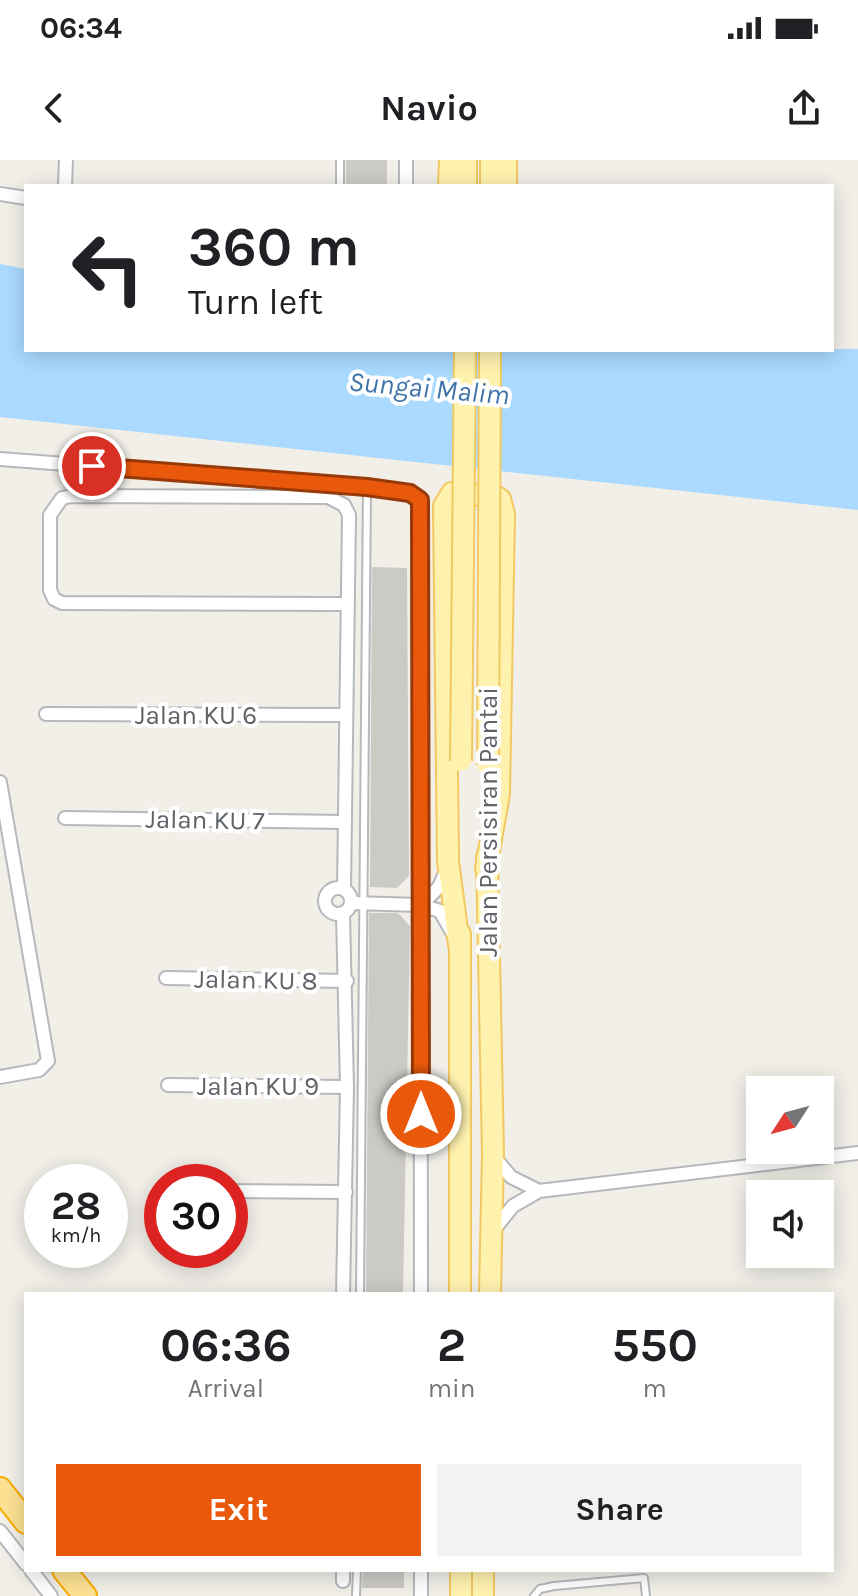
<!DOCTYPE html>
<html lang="en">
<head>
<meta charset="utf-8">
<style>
	body { margin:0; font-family:Karla,sans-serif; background:#f2f2f2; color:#202124; height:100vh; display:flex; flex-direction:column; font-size:30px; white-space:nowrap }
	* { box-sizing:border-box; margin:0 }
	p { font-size:26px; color:#757577 }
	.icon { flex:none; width:44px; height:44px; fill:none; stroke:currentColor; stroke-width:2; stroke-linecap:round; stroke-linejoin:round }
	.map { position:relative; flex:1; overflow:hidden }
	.drawer { position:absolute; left:24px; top:1132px; width:810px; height:280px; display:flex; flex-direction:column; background:#fff; border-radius:0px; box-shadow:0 4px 20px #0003 }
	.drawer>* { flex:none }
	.banner { position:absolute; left:24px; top:24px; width:810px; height:168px; border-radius:0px; box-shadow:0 4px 20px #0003; background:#fff; color:#202124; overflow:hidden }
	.needle { width:52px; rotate:234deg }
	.tools { position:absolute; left:746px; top:916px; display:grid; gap:16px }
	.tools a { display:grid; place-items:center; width:88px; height:88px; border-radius:0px; background:#fff; box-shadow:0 4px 20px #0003; font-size:40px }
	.speed { position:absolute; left:24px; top:1004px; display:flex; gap:16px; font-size:40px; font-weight:700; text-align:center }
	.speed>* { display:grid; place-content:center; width:104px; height:104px; border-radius:50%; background:#fff; box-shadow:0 4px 20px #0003; line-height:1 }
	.speed small { font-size:20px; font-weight:400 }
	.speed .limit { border:12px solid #d22; background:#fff; color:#111 }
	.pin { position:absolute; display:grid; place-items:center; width:68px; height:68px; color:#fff; margin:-34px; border:4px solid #fff; border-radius:50%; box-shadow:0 2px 8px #0007 }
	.me { position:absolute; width:88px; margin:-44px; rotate:0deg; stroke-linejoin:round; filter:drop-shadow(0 0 6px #0008) }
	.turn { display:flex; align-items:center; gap:28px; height:168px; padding:0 32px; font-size:36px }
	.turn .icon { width:104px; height:104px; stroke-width:2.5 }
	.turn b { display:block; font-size:56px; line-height:68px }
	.eta { display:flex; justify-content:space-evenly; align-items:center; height:136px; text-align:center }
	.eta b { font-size:48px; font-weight:700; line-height:56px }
	.primary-button { display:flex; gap:16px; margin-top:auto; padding:16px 32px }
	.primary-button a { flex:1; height:92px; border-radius:0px; background:#ea580c; color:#fff; font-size:32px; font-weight:700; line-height:92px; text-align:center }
	.primary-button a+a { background:#f2f2f2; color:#202124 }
	.status { display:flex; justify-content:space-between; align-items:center; height:56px; padding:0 40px; background:#fff; direction:ltr }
	.status svg { height:22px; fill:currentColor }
	header { display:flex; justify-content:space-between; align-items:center; height:104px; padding:0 32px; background:#fff; font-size:36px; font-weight:700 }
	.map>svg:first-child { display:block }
</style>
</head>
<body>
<div class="status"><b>06:34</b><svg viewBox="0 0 49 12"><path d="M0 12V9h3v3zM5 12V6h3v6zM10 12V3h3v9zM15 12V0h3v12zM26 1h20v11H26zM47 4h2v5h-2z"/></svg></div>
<header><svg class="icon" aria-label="back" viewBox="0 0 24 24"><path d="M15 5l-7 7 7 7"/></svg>Navio<svg class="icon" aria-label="share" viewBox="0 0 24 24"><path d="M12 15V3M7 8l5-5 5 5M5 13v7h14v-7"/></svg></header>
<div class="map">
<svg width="858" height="1436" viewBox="0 0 858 1436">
	<rect width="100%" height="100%" fill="#f1efe8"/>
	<path fill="#aadaff" d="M0,104L26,109V190L858,189V350L0,257Z"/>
	<g fill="#cccac5">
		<rect x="346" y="0" width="41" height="24"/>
		<path d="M372,407L407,408L409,716L397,728L370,727Z"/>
		<path d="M369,753H398L410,766L403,1134H366Z"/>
		<path d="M363,1410H404V1428H362Z"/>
	</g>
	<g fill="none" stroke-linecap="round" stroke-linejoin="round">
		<defs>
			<g id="lane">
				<path d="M340,26V0"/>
				<path d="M360,1134L367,327"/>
				<path d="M356,1436L357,1410"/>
				<path d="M534,1436L540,1429L554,1426L644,1418L646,1436"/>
			</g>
			<g id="street">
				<path d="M406,0V26"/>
				<path d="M65,26L66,0"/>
				<path d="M0,34L26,38"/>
				<path d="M0,299L367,327L410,333L420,340L421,1134"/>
				<path d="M46,554L345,555"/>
				<path d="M0,622L48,901L39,910L0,917"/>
				<path d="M65,658L345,662"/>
				<circle cx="338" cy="741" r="13"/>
				<path d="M344,729L349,355L344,345L328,337L71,336L62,338L50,355V430L54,439L62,443L346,444"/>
				<path d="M351,743L421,745L440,751L452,772"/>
				<path d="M421,745L439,727L447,709"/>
				<path d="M343,754L347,927L343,1134"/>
				<path d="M166,818L347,821"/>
				<path d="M168,925L347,927"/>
				<path d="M495,998L511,1017L539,1031"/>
				<path d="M230,1031L346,1032"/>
				<path d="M492,1072L513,1046L539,1031L858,993"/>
				<path d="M0,1371L26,1404"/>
				<path d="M31,1410L51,1436"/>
				<path d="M343,1421V1410"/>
				<path d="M421,1436V1410"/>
			</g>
			<g id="primary">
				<path d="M449,26L450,0"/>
				<path d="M466,26V0"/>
				<path d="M491,26V0"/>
				<path d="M506,26V0"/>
				<path d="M487,697L493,994L490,1134"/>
				<path d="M460,774V1134"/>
				<path d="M459,785L448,701L444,346L452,333L495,336L500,339L504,354L499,634L486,708"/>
				<path d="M461,1410V1436"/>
				<path d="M483,1436V1410"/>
			</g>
			<g id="highway">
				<path d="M0,1329L26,1362"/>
				<path d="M64,1410L85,1436"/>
			</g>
		</defs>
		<use href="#lane" stroke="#b5b8bc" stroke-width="10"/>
		<use href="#street" stroke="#b5b8bc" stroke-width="16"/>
		<use href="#primary" stroke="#f2c960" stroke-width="24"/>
		<use href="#highway" stroke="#f9ab00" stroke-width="26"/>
		<use href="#lane" stroke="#fff" stroke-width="6"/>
		<use href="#street" stroke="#fff" stroke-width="12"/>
		<use href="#primary" stroke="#fff2af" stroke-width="20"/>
		<use href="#highway" stroke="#fde293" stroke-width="22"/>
		<defs>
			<g id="primary-bridge">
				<path d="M461,601L465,190"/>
				<path d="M488,605L490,190"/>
			</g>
		</defs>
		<use href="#primary-bridge" stroke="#f2c960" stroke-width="24" stroke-linecap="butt"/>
		<use href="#primary-bridge" stroke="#fff2af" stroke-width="20"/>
	</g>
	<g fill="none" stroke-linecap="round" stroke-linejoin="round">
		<defs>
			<path id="route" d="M92,306L367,327L410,333L420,340L421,954"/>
		</defs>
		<use href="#route" stroke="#983908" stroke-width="20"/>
		<use href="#route" stroke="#ea580c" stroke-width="14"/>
	</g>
	<g text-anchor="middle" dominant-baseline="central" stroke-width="8" stroke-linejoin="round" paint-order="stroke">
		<g font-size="26" fill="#5f6368" stroke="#fff">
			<text x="196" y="555">Jalan KU 6</text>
			<text transform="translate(205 660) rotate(1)">Jalan KU 7</text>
			<text transform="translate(488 662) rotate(-90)">Jalan Persisiran Pantai</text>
			<text transform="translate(256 820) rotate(1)">Jalan KU 8</text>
			<text x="258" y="926">Jalan KU 9</text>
		</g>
		<g font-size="28" font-style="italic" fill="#4174aa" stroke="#fff">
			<text transform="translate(429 228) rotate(5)">Sungai Malim</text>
		</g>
	</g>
</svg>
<div class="tools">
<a><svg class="needle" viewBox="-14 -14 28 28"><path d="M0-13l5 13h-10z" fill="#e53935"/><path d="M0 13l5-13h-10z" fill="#757577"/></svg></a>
<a><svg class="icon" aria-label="sound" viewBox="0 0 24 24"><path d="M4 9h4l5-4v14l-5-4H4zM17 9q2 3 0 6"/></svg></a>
</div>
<div class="speed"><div>28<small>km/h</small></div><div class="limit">30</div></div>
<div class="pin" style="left:92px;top:306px;background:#d93025"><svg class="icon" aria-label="arrive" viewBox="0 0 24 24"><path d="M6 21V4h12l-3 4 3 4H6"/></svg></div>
<svg class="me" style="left:421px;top:954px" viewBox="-20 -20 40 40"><circle r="17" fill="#ea580c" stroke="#fff" stroke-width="3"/><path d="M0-11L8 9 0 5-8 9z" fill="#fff"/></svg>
<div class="banner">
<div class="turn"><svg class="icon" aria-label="left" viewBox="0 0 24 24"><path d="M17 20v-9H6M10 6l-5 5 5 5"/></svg><div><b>360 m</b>Turn left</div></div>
</div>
<section class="drawer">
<div class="eta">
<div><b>06:36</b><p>Arrival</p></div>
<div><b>2</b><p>min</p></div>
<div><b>550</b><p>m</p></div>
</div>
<div class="primary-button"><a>Exit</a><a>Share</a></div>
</section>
</div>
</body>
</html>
